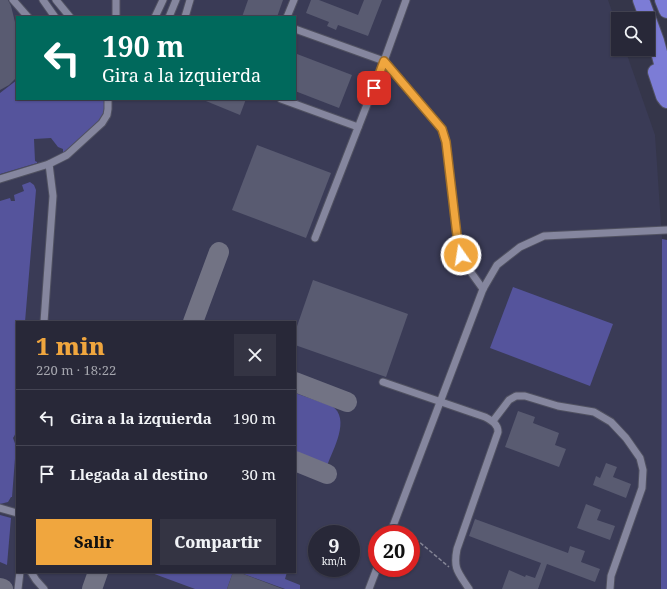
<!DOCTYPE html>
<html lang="es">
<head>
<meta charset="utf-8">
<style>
	body { margin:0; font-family:"Noto Serif",serif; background:#343443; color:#f1f3f6; height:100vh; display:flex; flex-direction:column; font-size:15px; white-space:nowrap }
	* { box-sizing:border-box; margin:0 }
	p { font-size:13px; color:#a5a6ae }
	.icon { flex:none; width:22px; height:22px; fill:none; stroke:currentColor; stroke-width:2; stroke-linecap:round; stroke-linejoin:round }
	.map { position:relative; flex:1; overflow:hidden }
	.panel { position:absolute; left:16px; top:321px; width:280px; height:252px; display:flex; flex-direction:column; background:#282838; border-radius:0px; box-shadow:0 1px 3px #0004,0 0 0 1px #444453 }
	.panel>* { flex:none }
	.top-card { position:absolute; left:16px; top:16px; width:280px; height:84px; border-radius:0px; box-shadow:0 1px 3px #0004,0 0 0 1px #444453; background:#00695c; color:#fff; overflow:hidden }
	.fabs { position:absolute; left:611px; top:12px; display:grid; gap:8px }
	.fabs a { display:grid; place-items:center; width:44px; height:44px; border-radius:0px; background:#282838; box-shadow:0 1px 3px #0004,0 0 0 1px #444453; font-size:20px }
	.speed { position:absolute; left:308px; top:525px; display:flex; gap:8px; font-size:20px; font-weight:700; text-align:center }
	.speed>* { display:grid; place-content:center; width:52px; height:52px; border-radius:50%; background:#282838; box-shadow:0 1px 3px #0004,0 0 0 1px #444453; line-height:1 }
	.speed small { font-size:10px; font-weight:400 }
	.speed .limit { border:6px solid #d22; background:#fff; color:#111 }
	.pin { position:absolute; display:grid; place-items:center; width:34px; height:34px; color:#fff; margin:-17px; border-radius:8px; box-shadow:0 2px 6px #0006 }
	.me { position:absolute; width:44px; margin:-22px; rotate:347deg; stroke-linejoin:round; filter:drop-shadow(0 0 3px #0008) }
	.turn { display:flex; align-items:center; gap:14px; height:84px; padding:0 20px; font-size:18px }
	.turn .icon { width:52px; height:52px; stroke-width:2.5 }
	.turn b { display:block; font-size:28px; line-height:34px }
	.round { display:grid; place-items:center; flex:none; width:42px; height:42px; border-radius:0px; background:#343443 }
	.overview { display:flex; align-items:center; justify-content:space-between; height:68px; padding:0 20px }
	h1 { font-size:24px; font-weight:800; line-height:30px; color:#f0a63e }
	.primary-button { display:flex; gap:8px; margin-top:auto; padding:8px 20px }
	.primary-button a { flex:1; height:46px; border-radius:0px; background:#f0a63e; color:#111; font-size:16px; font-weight:800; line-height:46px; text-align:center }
	.primary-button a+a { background:#343443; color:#f1f3f6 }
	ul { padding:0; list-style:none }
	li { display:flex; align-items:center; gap:12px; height:56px; padding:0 20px; border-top:1px solid #444453 }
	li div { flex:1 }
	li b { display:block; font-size:15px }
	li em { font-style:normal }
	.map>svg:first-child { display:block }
</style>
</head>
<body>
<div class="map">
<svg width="667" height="589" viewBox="0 0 667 589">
	<rect width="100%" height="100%" fill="#35364a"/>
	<path fill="#3a3b56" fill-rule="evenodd" d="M0,0H608L618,28V49H625L655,135L662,239L661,589H0ZM17,17H295V99H17ZM17,322H295V572H17ZM317,534H351V568H317ZM377,534H411V568H377Z"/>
	<g fill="#55549c">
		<path d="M17,80V99H104C104,103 105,108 104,112C101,124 73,146 63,153V149L58,147L51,138L34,139L35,161L37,162V163L0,174V93Z"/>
		<path d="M30,182L34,185L36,190L25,322H17V379L15,380V387L16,388L17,392C17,405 20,429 13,438L16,446L12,497H11L8,502L0,504V201L10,198L11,201H15L14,195L24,191L22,185Z"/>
		<path d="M662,239L667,240V589H661Z"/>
		<path d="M513,287L613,324L590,386L490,348Z"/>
		<path d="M295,393L332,406C351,419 333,449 327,466L295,454Z"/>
		<path d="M0,515L11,518L7,565L0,562Z"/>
		<path d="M149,572H233L227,589H195Z"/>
		<path d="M238,572H287L285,579L300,585V589H285Z"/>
	</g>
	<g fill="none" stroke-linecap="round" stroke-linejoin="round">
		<g stroke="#727384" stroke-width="20">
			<path d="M193,322L219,252"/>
			<path d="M295,382L347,402"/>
			<path d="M295,461L327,474"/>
			<path d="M0,588L3,589"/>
			<path d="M92,589L98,572"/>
		</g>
	</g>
	<g fill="#595b71">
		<path d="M0,0H8L11,6L17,30V77L9,85L0,90Z"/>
		<path d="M248,0H283L277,17H242Z"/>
		<path d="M311,0H319L358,15L364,0H382L368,36L338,25L336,30L327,26L329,22L306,13Z"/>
		<path d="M297,54L352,75L339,108L295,91V59Z"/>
		<path d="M201,99H246L240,115Z"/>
		<path d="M257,145L331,173L306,238L232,210Z"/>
		<path d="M313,280L408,314L386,377L295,345V332Z"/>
		<path d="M518,411L535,417L533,423L559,433L555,445L566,449L559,467L505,447Z"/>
		<path d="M606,463L617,467L613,477L631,484L626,498L593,485L596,476L600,478Z"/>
		<path d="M586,504L601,510L597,520L615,526L610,540L577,528Z"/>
		<path d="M475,519L568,553L570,546L585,551L581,562L600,569L595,582L547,564L538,589H502L509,570L525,577L526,575L535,578L541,563L469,536Z"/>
		<path d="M233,572H238L283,589H227Z"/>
	</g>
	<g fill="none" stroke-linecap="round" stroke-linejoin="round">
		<defs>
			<g id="minor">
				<path d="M13,0L28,17"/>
				<path d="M43,0L55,17"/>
				<path d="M56,0L70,17"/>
				<path d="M116,17V0"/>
				<path d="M155,17L163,0"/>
				<path d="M169,17L176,0"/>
				<path d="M185,17L190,0"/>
				<path d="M287,17L294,0"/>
				<path d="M295,29L384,61L442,129L446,142L458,244L465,264L483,289"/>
				<path d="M281,99L358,127"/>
				<path d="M49,164L67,155L102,123L107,115L108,109V99"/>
				<path d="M0,179L49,164L53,196L44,322"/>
				<path d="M315,238L384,61L406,0"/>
				<path d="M383,382L485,417C492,421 498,424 498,432L457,549C453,569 458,572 469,589"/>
				<path d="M493,421L509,400L516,396H525L558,406L594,412L611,422L626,438L640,458L643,470L642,488L611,576L610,589"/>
				<path d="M0,508L17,513"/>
				<path d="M390,534L483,289L497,265L520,247L544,236L667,230"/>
				<path d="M31,572L36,580L44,589"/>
				<path d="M18,589L20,572"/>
				<path d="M369,589L377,568"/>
			</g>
			<g id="highway">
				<path d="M641,0L656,41L667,82"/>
				<path d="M663,0L667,10"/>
				<path d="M656,72L664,96L667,100"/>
			</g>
		</defs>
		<use href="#minor" stroke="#505161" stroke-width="9"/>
		<use href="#highway" stroke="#505161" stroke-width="18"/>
		<g stroke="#838495" stroke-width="1.5" stroke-dasharray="4 2" stroke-linecap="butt">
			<path d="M400,526L409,534"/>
			<path d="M411,535L449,567"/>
		</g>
		<use href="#minor" stroke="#85869e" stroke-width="7"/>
		<use href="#highway" stroke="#7c7cd6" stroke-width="16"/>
	</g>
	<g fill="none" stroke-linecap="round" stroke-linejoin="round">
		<defs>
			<path id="route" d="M374,88L384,61L442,129L446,142L458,244L461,255"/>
		</defs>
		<use href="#route" stroke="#9c6c28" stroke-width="10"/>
		<use href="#route" stroke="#f0a63e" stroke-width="7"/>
	</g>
</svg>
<div class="fabs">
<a><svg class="icon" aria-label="search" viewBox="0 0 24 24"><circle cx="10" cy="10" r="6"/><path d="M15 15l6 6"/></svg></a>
</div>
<div class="speed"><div>9<small>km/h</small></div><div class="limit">20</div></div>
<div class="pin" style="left:374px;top:88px;background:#d93025"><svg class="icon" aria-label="arrive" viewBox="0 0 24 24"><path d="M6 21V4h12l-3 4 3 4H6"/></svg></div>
<svg class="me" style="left:461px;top:255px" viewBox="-20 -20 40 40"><circle r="17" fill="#f0a63e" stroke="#fff" stroke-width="3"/><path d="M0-11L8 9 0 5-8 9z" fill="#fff"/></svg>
<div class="top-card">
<div class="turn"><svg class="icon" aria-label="left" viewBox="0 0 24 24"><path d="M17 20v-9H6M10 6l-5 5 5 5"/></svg><div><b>190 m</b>Gira a la izquierda</div></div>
</div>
<section class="panel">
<div class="overview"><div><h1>1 min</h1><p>220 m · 18:22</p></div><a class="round"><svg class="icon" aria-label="close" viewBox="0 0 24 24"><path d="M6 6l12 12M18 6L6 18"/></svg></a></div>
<ul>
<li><svg class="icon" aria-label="left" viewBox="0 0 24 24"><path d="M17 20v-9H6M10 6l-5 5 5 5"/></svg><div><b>Gira a la izquierda</b></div><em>190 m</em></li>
<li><svg class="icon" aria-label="arrive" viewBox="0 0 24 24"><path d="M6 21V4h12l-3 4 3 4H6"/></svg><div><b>Llegada al destino</b></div><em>30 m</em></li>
</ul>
<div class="primary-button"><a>Salir</a><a>Compartir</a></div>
</section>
</div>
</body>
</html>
